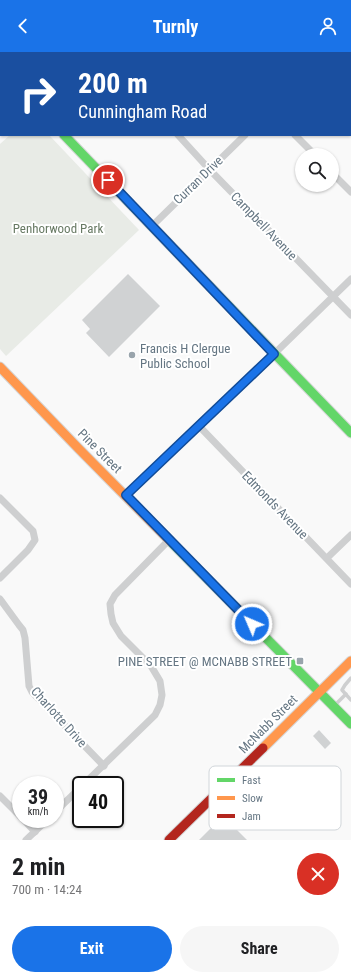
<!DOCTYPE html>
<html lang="en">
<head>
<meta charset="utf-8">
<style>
	body { margin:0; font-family:"Roboto Condensed",sans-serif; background:#f6f6f6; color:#202124; height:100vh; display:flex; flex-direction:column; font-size:15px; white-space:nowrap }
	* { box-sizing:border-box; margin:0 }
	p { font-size:13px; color:#757577 }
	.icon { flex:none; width:22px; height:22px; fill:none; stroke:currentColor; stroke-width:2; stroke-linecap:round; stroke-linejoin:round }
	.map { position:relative; height:788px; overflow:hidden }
	.panel { display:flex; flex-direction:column; background:#fff; flex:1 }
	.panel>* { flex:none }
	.hud { position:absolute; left:0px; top:0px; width:351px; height:84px; box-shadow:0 1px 3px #0004; background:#1a4fa0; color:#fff; overflow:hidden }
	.controls { position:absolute; left:295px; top:96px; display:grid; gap:8px }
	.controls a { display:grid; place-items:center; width:44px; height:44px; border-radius:50%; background:#fff; box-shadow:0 1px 3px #0004; font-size:20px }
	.speed { position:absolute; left:12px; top:724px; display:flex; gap:8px; font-size:20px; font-weight:700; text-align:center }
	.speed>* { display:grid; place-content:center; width:52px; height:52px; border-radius:50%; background:#fff; box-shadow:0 1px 3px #0004; line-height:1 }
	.speed small { font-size:10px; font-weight:400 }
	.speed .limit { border:2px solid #111; border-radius:6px; background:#fff; color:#111 }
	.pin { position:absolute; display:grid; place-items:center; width:34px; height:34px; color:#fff; margin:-17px; border:2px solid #fff; border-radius:50%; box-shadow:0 1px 4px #0007 }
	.me { position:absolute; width:44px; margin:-22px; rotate:315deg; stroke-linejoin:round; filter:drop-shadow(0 0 3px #0008) }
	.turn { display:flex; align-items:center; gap:14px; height:84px; padding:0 12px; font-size:18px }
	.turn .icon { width:52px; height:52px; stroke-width:2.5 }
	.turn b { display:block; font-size:28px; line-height:34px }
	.round { display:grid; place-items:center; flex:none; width:42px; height:42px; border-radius:21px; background:#f6f6f6 }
	.headline { display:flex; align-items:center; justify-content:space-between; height:68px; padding:0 12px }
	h1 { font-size:24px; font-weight:700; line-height:30px }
	.cta { display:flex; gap:8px; margin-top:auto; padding:8px 12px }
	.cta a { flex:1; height:46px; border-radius:24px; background:#1a73e8; color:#fff; font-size:16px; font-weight:700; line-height:46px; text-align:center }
	.cta a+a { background:#f6f6f6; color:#202124 }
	header { display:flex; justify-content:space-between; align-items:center; height:52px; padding:0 12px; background:#1a73e8; color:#fff; font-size:18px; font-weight:700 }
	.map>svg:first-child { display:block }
</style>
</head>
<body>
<header><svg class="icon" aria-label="back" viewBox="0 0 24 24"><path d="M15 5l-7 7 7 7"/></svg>Turnly<svg class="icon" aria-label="person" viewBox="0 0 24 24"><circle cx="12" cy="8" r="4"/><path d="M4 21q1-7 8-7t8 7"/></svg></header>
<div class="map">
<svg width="351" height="788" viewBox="0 0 351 788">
	<rect width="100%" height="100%" fill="#f9f9f9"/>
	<path fill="#e8ebe6" d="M10,83H49L139,178L6,304L0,297V92Z"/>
	<g fill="#d0d2d3">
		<path d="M128,222L160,254L109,305L86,281L90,277L82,268Z"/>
		<path d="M319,678L331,691L325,697L313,684Z"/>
		<path d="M223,764L247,788H199Z"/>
	</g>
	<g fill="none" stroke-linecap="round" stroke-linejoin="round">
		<defs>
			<g id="fast">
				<path d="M0,78L1,77"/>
				<path d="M64,83L351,381"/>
				<path d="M171,490L351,672"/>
			</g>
			<g id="slow">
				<path d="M0,315L79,397L171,490"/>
				<path d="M263,696L351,609"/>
			</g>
			<g id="jam">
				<path d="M78,1L79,0"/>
				<path d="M169,788L263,696"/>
			</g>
		</defs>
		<use href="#fast" stroke="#d5d6d7" stroke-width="11"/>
		<use href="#slow" stroke="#d5d6d7" stroke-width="11"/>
		<use href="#jam" stroke="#d5d6d7" stroke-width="11"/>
		<g stroke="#cecfd0" stroke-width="3.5">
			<path d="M351,626L345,633L342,638L351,648"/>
			<path d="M334,654L346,642"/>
		</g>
		<g stroke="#cecfd0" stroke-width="7">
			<path d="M99,0L100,1"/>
			<path d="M216,0L217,1"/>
			<path d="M328,1L329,0"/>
			<path d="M350,19L351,20"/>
			<path d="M178,83L209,117L351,263"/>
			<path d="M295,83L315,103"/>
			<path d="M332,121L351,140"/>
			<path d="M152,174L245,83"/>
			<path d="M199,374L351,532"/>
			<path d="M126,443L274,302L351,227"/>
			<path d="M0,446L33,479L35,488L28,498L0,526"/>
			<path d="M327,506L351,483"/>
			<path d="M0,547L19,573L23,578L25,586L29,634L32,640L104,714"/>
			<path d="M83,733L155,663L160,653L162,643L160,629L151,614L121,584L113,571L111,562L110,552L115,543L169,488"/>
			<path d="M0,744L21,765"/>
			<path d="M55,760L81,735"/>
			<path d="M23,767L35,780"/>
			<path d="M26,788L48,767"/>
		</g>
		<use href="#fast" stroke="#63d668" stroke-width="9"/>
		<use href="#slow" stroke="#ff974d" stroke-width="9"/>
		<use href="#jam" stroke="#b3261e" stroke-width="9"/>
	</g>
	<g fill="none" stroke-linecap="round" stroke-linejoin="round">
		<defs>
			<path id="route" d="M108,128L274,302L126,443L252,572"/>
		</defs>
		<use href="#route" stroke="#114b97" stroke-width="10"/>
		<use href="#route" stroke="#1a73e8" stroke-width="7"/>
	</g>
	<g fill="#99a4ac" stroke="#fff" stroke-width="1.5">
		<circle cx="132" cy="303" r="4"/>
		<rect x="296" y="605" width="8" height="8" rx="2"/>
	</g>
	<g text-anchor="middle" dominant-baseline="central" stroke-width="4" stroke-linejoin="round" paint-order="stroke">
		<g font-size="13" fill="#657683" stroke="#fff">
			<text transform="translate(198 128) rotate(-44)">Curran Drive</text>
			<text transform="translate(264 174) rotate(46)">Campbell Avenue</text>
			<text transform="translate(100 399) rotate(45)">Pine Street</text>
			<text transform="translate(275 453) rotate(46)">Edmonds Avenue</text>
			<text transform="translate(59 665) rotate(48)">Charlotte Drive</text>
			<text transform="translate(268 672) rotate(-45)">McNabb Street</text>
		</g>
		<g font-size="13" fill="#687a64" stroke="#fff">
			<text x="58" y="176">Penhorwood Park</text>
		</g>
		<g font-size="13" fill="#657683" stroke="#fff" text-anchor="start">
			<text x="140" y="296">Francis H Clergue<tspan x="140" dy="15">Public School</tspan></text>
			<text x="292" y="609" text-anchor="end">PINE STREET @ MCNABB STREET</text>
		</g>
	</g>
	<rect x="209" y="714" width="132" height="64" rx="6" fill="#fff" stroke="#d1d6da" stroke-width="1"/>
	<rect x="217" y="726" width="18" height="4" fill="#63d668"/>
	<rect x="217" y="744" width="18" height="4" fill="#ff974d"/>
	<rect x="217" y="762" width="18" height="4" fill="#b3261e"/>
	<g font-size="11" fill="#657683">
		<text x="242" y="732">Fast</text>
		<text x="242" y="750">Slow</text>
		<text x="242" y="768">Jam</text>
	</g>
</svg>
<div class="controls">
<a><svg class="icon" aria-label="search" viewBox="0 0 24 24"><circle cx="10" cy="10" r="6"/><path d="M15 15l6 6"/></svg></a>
</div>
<div class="speed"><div>39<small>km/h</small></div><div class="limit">40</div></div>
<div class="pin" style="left:108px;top:128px;background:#d93025"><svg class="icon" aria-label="arrive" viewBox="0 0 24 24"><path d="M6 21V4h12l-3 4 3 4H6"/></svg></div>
<svg class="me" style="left:252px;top:572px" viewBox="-20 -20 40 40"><circle r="17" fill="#1a73e8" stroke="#fff" stroke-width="3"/><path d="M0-11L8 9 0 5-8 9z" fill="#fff"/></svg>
<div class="hud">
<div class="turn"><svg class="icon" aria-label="right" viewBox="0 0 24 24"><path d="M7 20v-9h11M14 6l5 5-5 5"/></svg><div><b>200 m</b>Cunningham Road</div></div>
</div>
</div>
<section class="panel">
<div class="headline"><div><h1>2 min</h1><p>700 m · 14:24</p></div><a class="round" style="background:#d93025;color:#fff"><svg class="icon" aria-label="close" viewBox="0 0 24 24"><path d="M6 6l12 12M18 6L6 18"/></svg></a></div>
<div class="cta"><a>Exit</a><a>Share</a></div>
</section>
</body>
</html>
